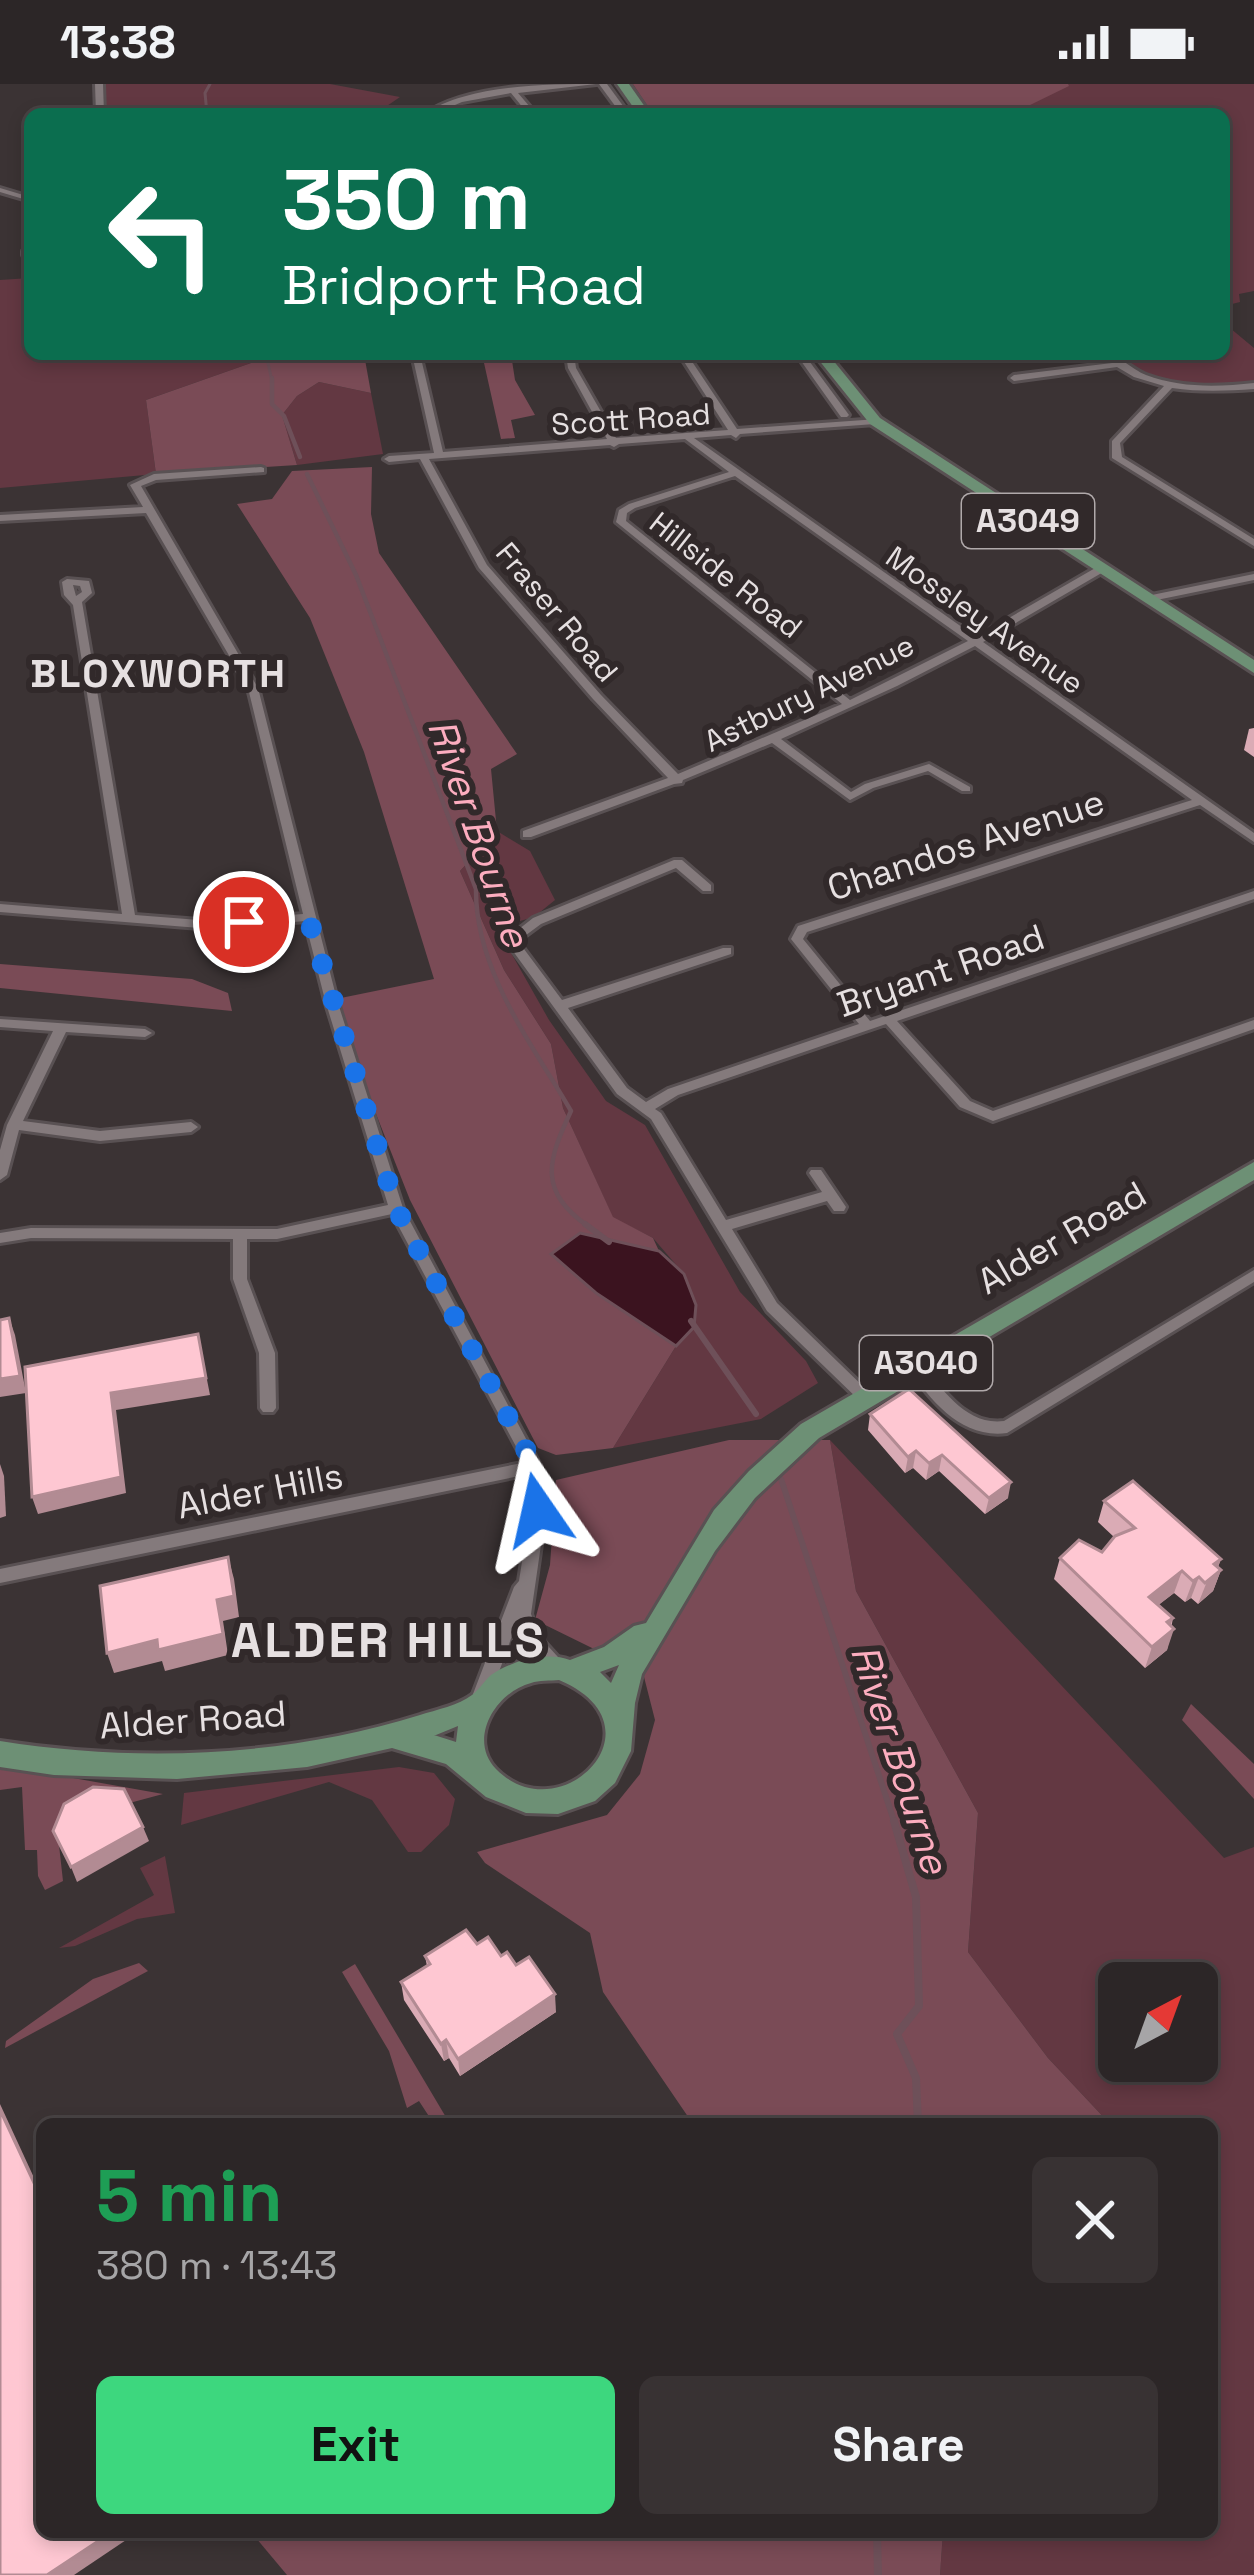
<!DOCTYPE html>
<html lang="en">
<head>
<meta charset="utf-8">
<style>
	body { margin:0; font-family:"Space Grotesk",sans-serif; background:#383233; color:#f1f3f6; height:100vh; display:flex; flex-direction:column; font-size:45px; white-space:nowrap }
	* { box-sizing:border-box; margin:0 }
	p { font-size:39px; color:#a6a5a7 }
	.icon { flex:none; width:66px; height:66px; fill:none; stroke:currentColor; stroke-width:2; stroke-linecap:round; stroke-linejoin:round }
	.map { position:relative; flex:1; overflow:hidden }
	.details { position:absolute; left:36px; top:2034px; width:1182px; height:420px; display:flex; flex-direction:column; background:#2c2627; border-radius:18px; box-shadow:0 6px 18px #0003,0 0 0 3px #484344 }
	.details>* { flex:none }
	.banner { position:absolute; left:24px; top:24px; width:1206px; height:252px; border-radius:18px; box-shadow:0 6px 18px #0003,0 0 0 3px #484344; background:#0b6e4f; color:#fff; overflow:hidden }
	.needle { width:78px; rotate:41deg }
	.fabs { position:absolute; left:1098px; top:1878px; display:grid; gap:24px }
	.fabs a { display:grid; place-items:center; width:120px; height:120px; border-radius:18px; background:#2c2627; box-shadow:0 6px 18px #0003,0 0 0 3px #484344; font-size:60px }
	.pin { position:absolute; display:grid; place-items:center; width:102px; height:102px; color:#fff; margin:-51px; border:6px solid #fff; border-radius:50%; box-shadow:0 3px 12px #0007 }
	.me { position:absolute; width:132px; margin:-66px; rotate:349deg; stroke-linejoin:round; filter:drop-shadow(0 0 9px #0008) }
	.turn { display:flex; align-items:center; gap:42px; height:252px; padding:0 60px; font-size:54px }
	.turn .icon { width:156px; height:156px; stroke-width:2.5 }
	.turn b { display:block; font-size:84px; line-height:102px }
	.round { display:grid; place-items:center; flex:none; width:126px; height:126px; border-radius:18px; background:#383233 }
	.head { display:flex; align-items:center; justify-content:space-between; height:204px; padding:0 60px }
	h1 { font-size:72px; font-weight:800; line-height:90px; color:#1e9e55 }
	.primary-button { display:flex; gap:24px; margin-top:auto; padding:24px 60px }
	.primary-button a { flex:1; height:138px; border-radius:18px; background:#3dd77e; color:#111; font-size:48px; font-weight:800; line-height:138px; text-align:center }
	.primary-button a+a { background:#383233; color:#f1f3f6 }
	.status { display:flex; justify-content:space-between; align-items:center; height:84px; padding:0 60px; background:#2c2627; direction:ltr }
	.status svg { height:33px; fill:currentColor }
	.map>svg:first-child { display:block }
</style>
</head>
<body>
<div class="status"><b>13:38</b><svg viewBox="0 0 49 12"><path d="M0 12V9h3v3zM5 12V6h3v6zM10 12V3h3v9zM15 12V0h3v12zM26 1h20v11H26zM47 4h2v5h-2z"/></svg></div>
<div class="map">
<svg width="1254" height="2491" viewBox="0 0 1254 2491">
	<rect width="100%" height="100%" fill="#3b3334"/>
	<g fill="#633842" fill-rule="evenodd">
		<path d="M105,0H330L400,13L381,26L382,30H106Z"/>
		<path d="M631,0H1254V207L1239,210L1240,218L1224,222V30H652Z"/>
		<path d="M30,194V270H277L146,316L156,390L0,404V196Z"/>
		<path d="M1224,239L1254,264V299C1209,306 1147,303 1113,270H1224Z"/>
		<path d="M319,298L371,309L383,370L297,381L282,331L297,312Z"/>
		<path d="M497,747L530,767L555,816L534,833L513,839L506,860L549,936L606,1017L645,1041L740,1208L806,1277L818,1299L761,1335L613,1364L676,1262L693,1243L684,1190L653,1154L613,1134L563,1024L551,960L504,886L460,787Z"/>
		<path d="M830,1356L1224,1774L1254,1763V2491H940L943,2448H1212V2040H1110L1048,1974L968,1868L978,1729L856,1507ZM1119,1899H1197V1977H1119Z"/>
		<path d="M399,1683L434,1689L455,1715L449,1741L421,1768H408L372,1716L329,1698L181,1741L184,1709Z"/>
		<path d="M165,1772L175,1829L137,1835L75,1862L59,1864L154,1811L140,1784Z"/>
	</g>
	<g fill="#7a4b56">
		<path d="M633,0H1068L1069,2L1028,22L1035,29L1027,30H653Z"/>
		<path d="M277,270H364L371,309L319,298L297,312L282,331L297,381L156,390L146,316Z"/>
		<path d="M482,270H511L515,296L535,331L511,336L515,354L501,355Z"/>
		<path d="M372,383L371,430L379,469L517,670L491,685L497,747L460,787L504,886L551,960L563,1024L613,1133L653,1154L659,1167L580,1149L596,1209L676,1262L613,1364L556,1371L538,1364L410,1116L331,916L434,895L364,668L310,534L237,420L272,415L292,387Z"/>
		<path d="M0,880L192,895L228,909L232,927L0,904Z"/>
		<path d="M729,1356H830L856,1507L978,1729L968,1868L1048,1974L1110,2040H693L603,1908L590,1849L485,1779L477,1768L607,1731L640,1690L655,1636L643,1589L535,1536L550,1481L556,1396Z"/>
		<path d="M1191,1620L1254,1680V1715L1182,1636Z"/>
		<path d="M0,1681L163,1710L70,1735L59,1761L63,1797L45,1806L38,1792L37,1766H25L22,1703L0,1706Z"/>
		<path d="M139,1879L148,1887L5,1964L6,1957L93,1895Z"/>
		<path d="M355,1880L450,2040H434L419,2017L407,2024L389,1967L342,1888Z"/>
		<path d="M251,2448H943L940,2491H287Z"/>
	</g>
	<path fill="#3b131f" stroke="#6e5059" stroke-width="3" d="M580,1149L659,1167L684,1190L696,1221L694,1243L676,1262L596,1209L551,1170Z"/>
	<g fill="none" stroke-linecap="round" stroke-linejoin="round">
		<g stroke="#6e5059" stroke-width="3">
			<path d="M207,30L205,9L210,0"/>
			<path d="M266,270L272,297"/>
		</g>
		<g stroke="#6e5059" stroke-width="4.5">
			<path d="M272,294V320L284,332L300,373"/>
			<path d="M307,390L356,491L476,805C475,886 532,960 571,1027C547,1078 538,1107 589,1143"/>
		</g>
		<g stroke="#6e5059" stroke-width="6">
			<path d="M585,1140L609,1158"/>
			<path d="M691,1237L756,1330"/>
			<path d="M781,1395L895,1740"/>
		</g>
		<g stroke="#6e5059" stroke-width="8">
			<path d="M894,1737L916,1813L919,1922L897,1950L916,1994L918,2040"/>
			<path d="M877,2448L878,2491"/>
		</g>
		<defs>
			<g id="minor">
				<path d="M95,0H103L104,30H96Z"/>
				<path d="M596,0L518,9L536,30H528L511,9L462,18L434,30H425C466,1 546,0 596,0Z"/>
				<path d="M599,0H607L629,30H621Z"/>
				<path d="M0,104L30,113V117L0,108Z"/>
				<path d="M30,165V170L23,171V167Z"/>
				<path d="M412,270H420L443,368L607,355L568,284L566,270H574L576,284L616,354L728,346L679,270H687L737,345L878,335L880,337L875,340L740,350L736,354L731,351L694,354L976,553L1097,483H1105V487L983,558L1254,749V758L1200,721L807,848L803,855L870,937L1254,807V815L897,937L970,1017L993,1027L1254,936V945L993,1037L960,1023L886,940L678,1011L655,1025L661,1029L726,1136L822,1108L809,1089L811,1086H821L846,1123L844,1127H834L827,1117L732,1145L777,1219L871,1310L874,1314L871,1318H861L767,1227L651,1035L617,1010L505,856L533,834L674,776H682L711,801V807H703L676,784L541,840L518,857L562,916L723,864H731V870L568,924L627,1004L646,1018L668,1005L859,940L791,855L798,842L1192,716L975,562L897,602L781,655L851,708L865,700L929,680L970,703V707H962L928,687L873,704L850,716L772,659L683,696L682,699L674,700L531,753H523V747L668,694L593,615L479,484L420,375L389,378L384,375L389,372L434,369ZM685,355L729,388L629,420L619,426L616,438L842,620L678,690L601,611L487,481L429,375L610,361L614,363L619,360ZM735,392L968,557L850,616L626,437L627,429L635,424Z"/>
				<path d="M796,270H804L849,331L847,333H841Z"/>
				<path d="M1103,270C1119,270 1131,285 1146,291C1180,304 1218,303 1254,299V305C1226,307 1200,308 1172,304L1120,359L1122,373L1254,455V462L1112,374V357L1164,302L1134,293L1117,283L1014,297L1010,294L1014,291L1112,279Z"/>
				<path d="M261,383L264,384V388L156,396L141,402L258,604L337,916L403,1124L541,1383L539,1387L546,1426L531,1530L539,1552L567,1583L564,1588C561,1588 557,1590 554,1589C539,1584 522,1552 517,1538L491,1610L488,1615L482,1618L476,1615L473,1610L514,1503L519,1497L530,1426L524,1391L0,1499V1485L522,1379L520,1370L392,1130L277,1155H247V1195L275,1269L276,1324L273,1328H263L260,1324L259,1269L233,1195V1155L31,1154L0,1159V1149L31,1144L277,1145L388,1121L325,916L305,837L212,845L0,828V820L122,830L73,521L64,511L62,498L67,495L89,497L92,509L82,518L135,831L212,837L303,830L248,604L146,429L0,437V431L143,423L130,401L154,390ZM73,501L80,502L82,508L76,512Z"/>
				<path d="M1254,490V496L1147,518L1142,515L1147,512Z"/>
				<path d="M0,935L145,945L152,949L145,953L66,948L23,1037L100,1047L191,1038L198,1043L191,1048L100,1057L19,1046L7,1091L0,1096V1066L7,1041L53,947L0,943Z"/>
				<path d="M1254,1186V1198L1007,1349C962,1355 932,1318 908,1284L911,1280H921C943,1305 966,1342 1004,1337Z"/>
			</g>
			<g id="primary">
				<path d="M617,0H629L650,30H638Z"/>
				<path d="M814,270H828L880,334L1254,576V589L870,340Z"/>
				<path d="M1254,1078V1096L819,1354L755,1414L715,1467L642,1590L635,1619L631,1667L615,1699L595,1717L558,1730L526,1729L486,1713L446,1680L392,1664L307,1683L177,1695L54,1691L0,1683V1657C139,1679 285,1673 420,1631C436,1626 459,1621 472,1611C479,1606 484,1597 491,1591C511,1577 546,1567 570,1576L604,1563L634,1542L646,1539L714,1426L749,1387L801,1340ZM619,1581L611,1599L600,1588ZM559,1596C668,1642 560,1750 496,1685C467,1655 496,1608 531,1599C539,1596 550,1597 559,1596ZM458,1642L456,1658L434,1651H436Z"/>
			</g>
		</defs>
		<use href="#minor" stroke="#595153" stroke-width="6"/>
		<use href="#primary" stroke="#595153" stroke-width="6"/>
		<use href="#minor" fill="#847a7c" fill-rule="evenodd"/>
		<use href="#primary" fill="#6d9075" fill-rule="evenodd"/>
	</g>
	<g fill="#daabb5">
		<path d="M1254,644V673L1244,666L1249,645Z"/>
		<path d="M909,1305L1008,1414L985,1430L939,1387L926,1396L913,1384L905,1389L868,1346L870,1330Z"/>
		<path d="M1104,1417L1221,1475L1218,1483L1221,1486L1213,1507L1198,1520L1191,1514L1185,1518L1174,1509L1158,1521L1173,1534L1167,1566L1145,1584L1054,1495L1060,1474L1102,1468L1114,1453L1098,1438Z"/>
		<path d="M477,1860L516,1881L556,1928L460,1992L449,1974L444,1977L404,1916L401,1898L427,1882L425,1872Z"/>
	</g>
	<g fill="#b28b93">
		<path d="M9,1234L15,1251L26,1309L0,1313V1295Z"/>
		<path d="M198,1250L210,1311L116,1326L126,1409L38,1430L32,1413L111,1309Z"/>
		<path d="M916,1367L913,1384L905,1389L908,1373Z"/>
		<path d="M942,1371L939,1387L926,1396L929,1379Z"/>
		<path d="M0,1380L4,1392L6,1432L0,1434Z"/>
		<path d="M1011,1398L1008,1414L985,1430L989,1414Z"/>
		<path d="M228,1473L234,1495L239,1533L223,1537L228,1571L165,1587L162,1577L114,1589L107,1569L217,1516Z"/>
		<path d="M1221,1475L1215,1490L1221,1486L1213,1507L1198,1520L1214,1480Z"/>
		<path d="M1182,1487L1174,1509L1142,1534L1149,1513Z"/>
		<path d="M1199,1493L1191,1514L1185,1518L1193,1497Z"/>
		<path d="M1173,1534L1167,1551L1174,1545L1167,1566L1145,1584L1152,1563L1167,1538Z"/>
		<path d="M143,1743L149,1757L77,1798L71,1783Z"/>
		<path d="M555,1910L556,1928L460,1992L458,1975Z"/>
		<path d="M446,1956L449,1974L444,1977L441,1960Z"/>
		<path d="M0,2020L42,2111V2116L0,2026Z"/>
		<path d="M112,2448H138L74,2491H47Z"/>
	</g>
	<g fill="#fec7d2" stroke="#b28b93" stroke-width="3">
		<path d="M9,1234L20,1292L0,1295V1236Z"/>
		<path d="M198,1250L206,1294L111,1309L121,1393L32,1413L25,1283Z"/>
		<path d="M909,1305L1011,1398L989,1414L942,1371L929,1379L916,1367L908,1373L870,1330Z"/>
		<path d="M1133,1397L1221,1475L1214,1480L1221,1486L1205,1499L1199,1493L1193,1497L1182,1487L1149,1513L1173,1534L1167,1538L1174,1545L1152,1563L1060,1474L1079,1456L1102,1468L1115,1452L1135,1444L1104,1417Z"/>
		<path d="M228,1473L234,1512L217,1516L223,1550L158,1566L157,1556L107,1569L100,1502Z"/>
		<path d="M93,1703L124,1705L143,1743L71,1783L53,1747L64,1720Z"/>
		<path d="M466,1846L477,1860L488,1853L501,1872L507,1868L516,1881L529,1873L555,1910L458,1975L446,1956L441,1960L401,1898L430,1880L425,1872Z"/>
		<path d="M0,2026L42,2116V2448H112L47,2491H0Z"/>
	</g>
	<g fill="none" stroke-linecap="round" stroke-linejoin="round">
		<path stroke="#1a73e8" stroke-width="21" stroke-dasharray="0 37.8" d="M244,838L308,833L396,1124L528,1370L538,1426"/>
	</g>
	<g text-anchor="middle" dominant-baseline="central" stroke-width="12" stroke-linejoin="round" paint-order="stroke">
		<g font-size="30" fill="#e6e0e1" stroke="#31292a">
			<text transform="translate(631 335) rotate(-4)">Scott Road</text>
			<text transform="translate(726 491) rotate(38)">Hillside Road</text>
			<text transform="translate(557 528) rotate(50)">Fraser Road</text>
			<text transform="translate(985 536) rotate(35)">Mossley Avenue</text>
			<text transform="translate(809 609) rotate(-26)">Astbury Avenue</text>
		</g>
		<g fill="#31292a" stroke="#b0a9aa" stroke-width="3">
			<rect x="962" y="410" width="132" height="54" rx="9"/>
			<rect x="860" y="1252" width="132" height="54" rx="9"/>
		</g>
		<g font-size="33" font-weight="bold" fill="#e6e0e1">
			<text x="1028" y="437">A3049</text>
			<text x="926" y="1279">A3040</text>
		</g>
		<g font-size="36" fill="#e6e0e1" stroke="#31292a">
			<text transform="translate(966 761) rotate(-18)">Chandos Avenue</text>
			<text transform="translate(941 887) rotate(-19)">Bryant Road</text>
			<text transform="translate(1062 1154) rotate(-30)">Alder Road</text>
			<text transform="translate(260 1407) rotate(-11)">Alder Hills</text>
			<text transform="translate(193 1636) rotate(-4)">Alder Road</text>
		</g>
		<g font-size="39" font-weight="bold" letter-spacing="3" fill="#e6e0e1" stroke="#31292a">
			<text x="159" y="589">BLOXWORTH</text>
		</g>
		<g font-size="39" font-style="italic" fill="#fcadbf" stroke="#31292a">
			<text transform="translate(479 749) rotate(71)">River Bourne</text>
			<text transform="translate(900 1675) rotate(72)">River Bourne</text>
		</g>
		<g font-size="48" font-weight="bold" letter-spacing="3" fill="#e6e0e1" stroke="#31292a">
			<text x="389" y="1556">ALDER HILLS</text>
		</g>
	</g>
</svg>
<div class="fabs">
<a><svg class="needle" viewBox="-14 -14 28 28"><path d="M0-13l5 13h-10z" fill="#e53935"/><path d="M0 13l5-13h-10z" fill="#a6a5a7"/></svg></a>
</div>
<div class="pin" style="left:244px;top:838px;background:#d93025"><svg class="icon" aria-label="arrive" viewBox="0 0 24 24"><path d="M6 21V4h12l-3 4 3 4H6"/></svg></div>
<svg class="me" style="left:538px;top:1426px" viewBox="-20 -20 40 40"><path d="M0-17L14 15 0 8-14 15z" fill="#1a73e8" stroke="#fff" stroke-width="4"/></svg>
<div class="banner">
<div class="turn"><svg class="icon" aria-label="left" viewBox="0 0 24 24"><path d="M17 20v-9H6M10 6l-5 5 5 5"/></svg><div><b>350 m</b>Bridport Road</div></div>
</div>
<section class="details">
<div class="head"><div><h1>5 min</h1><p>380 m · 13:43</p></div><a class="round"><svg class="icon" aria-label="close" viewBox="0 0 24 24"><path d="M6 6l12 12M18 6L6 18"/></svg></a></div>
<div class="primary-button"><a>Exit</a><a>Share</a></div>
</section>
</div>
</body>
</html>
